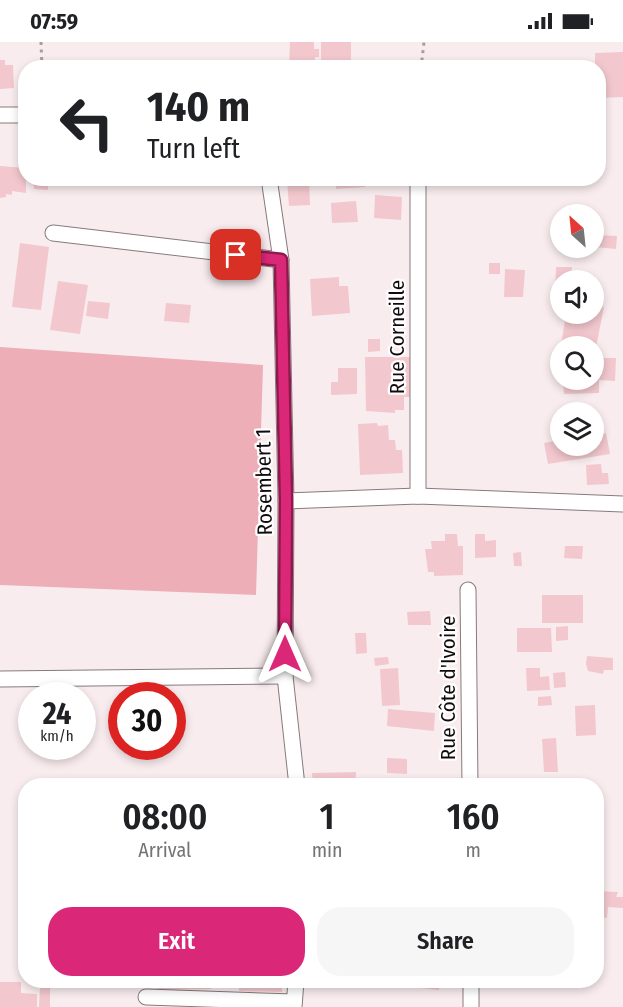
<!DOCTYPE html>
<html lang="en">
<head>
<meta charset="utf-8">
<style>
	body { margin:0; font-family:"Fira Sans Condensed",sans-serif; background:#f6f6f6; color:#202124; height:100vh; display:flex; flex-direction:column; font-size:22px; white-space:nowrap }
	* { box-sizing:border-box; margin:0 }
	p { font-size:20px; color:#757577 }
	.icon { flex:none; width:33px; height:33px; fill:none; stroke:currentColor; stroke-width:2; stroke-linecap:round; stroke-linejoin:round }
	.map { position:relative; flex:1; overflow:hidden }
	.drawer { position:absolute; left:18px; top:736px; width:586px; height:210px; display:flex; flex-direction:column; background:#fff; border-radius:24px; box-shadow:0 3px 9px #0003 }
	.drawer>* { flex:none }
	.top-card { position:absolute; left:18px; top:18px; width:588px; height:126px; border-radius:24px; box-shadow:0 3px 9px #0003; background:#fff; color:#202124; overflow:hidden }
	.needle { width:39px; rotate:333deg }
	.tools { position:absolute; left:550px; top:162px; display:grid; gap:12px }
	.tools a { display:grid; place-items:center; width:54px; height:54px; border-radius:50%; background:#fff; box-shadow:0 3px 9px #0003; font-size:30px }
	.speed { position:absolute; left:18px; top:640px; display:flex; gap:12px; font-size:30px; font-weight:700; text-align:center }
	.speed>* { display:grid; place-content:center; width:78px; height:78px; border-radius:50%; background:#fff; box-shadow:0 3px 9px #0003; line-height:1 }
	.speed small { font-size:15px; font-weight:400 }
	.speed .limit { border:9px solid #d22; background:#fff; color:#111 }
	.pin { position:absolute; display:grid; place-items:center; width:51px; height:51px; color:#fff; margin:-26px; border-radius:12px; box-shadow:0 3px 9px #0006 }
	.me { position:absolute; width:66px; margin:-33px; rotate:0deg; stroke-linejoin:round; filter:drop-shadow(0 0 4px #0008) }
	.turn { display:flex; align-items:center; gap:21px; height:126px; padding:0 30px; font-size:27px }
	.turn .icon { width:78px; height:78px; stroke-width:2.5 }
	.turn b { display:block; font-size:42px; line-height:51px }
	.eta { display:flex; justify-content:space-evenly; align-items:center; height:102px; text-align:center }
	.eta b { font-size:36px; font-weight:600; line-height:42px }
	.primary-button { display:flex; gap:12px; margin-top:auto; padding:12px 30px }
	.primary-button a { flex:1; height:69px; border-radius:24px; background:#db2777; color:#fff; font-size:24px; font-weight:600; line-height:69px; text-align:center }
	.primary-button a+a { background:#f6f6f6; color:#202124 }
	.status { display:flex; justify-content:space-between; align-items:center; height:42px; padding:0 30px; background:#fff; direction:ltr }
	.status svg { height:16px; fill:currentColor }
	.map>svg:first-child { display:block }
</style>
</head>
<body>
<div class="status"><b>07:59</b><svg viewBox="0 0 49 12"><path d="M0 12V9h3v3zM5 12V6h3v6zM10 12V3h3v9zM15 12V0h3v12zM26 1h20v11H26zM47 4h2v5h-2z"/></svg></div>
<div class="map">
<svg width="623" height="965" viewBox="0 0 623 965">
	<rect width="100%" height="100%" fill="#f9ecee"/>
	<path fill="#eeaeb8" d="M0,305L263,323L256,553L0,543Z"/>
	<g fill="#f2c8ce">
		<path d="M290,0H314V7H319V15H315V26H289Z"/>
		<rect x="321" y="0" width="30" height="26"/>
		<path d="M623,10V55L598,56V26H595V11Z"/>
		<path d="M0,18H5V23H13L14,46L0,47Z"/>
		<path d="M0,124L26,126V151L12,149V153L6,152V155L0,156Z"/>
		<path d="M33,136H48V148L34,147Z"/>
		<path d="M364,136L365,145L336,147L335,137Z"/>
		<path d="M287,139H309L310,163L289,164Z"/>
		<path d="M375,153L402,155L401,178L374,176Z"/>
		<path d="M356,159L358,180L332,181L331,161Z"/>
		<path d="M595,193L617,194L616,207L595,205Z"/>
		<path d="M20,201L49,205L41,268L12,265Z"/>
		<rect x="489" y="221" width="11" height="11"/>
		<path d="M556,225H572L571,238H561V254H555Z"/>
		<path d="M505,227L525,228L523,255H504Z"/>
		<path d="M339,235V244H348L350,271L312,274L310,237Z"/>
		<path d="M58,239L88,243L80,292L50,288Z"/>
		<path d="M88,259L110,261L108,277L86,274Z"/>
		<path d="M166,261L191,263L189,281L164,279Z"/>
		<path d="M594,264L604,265L596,305L561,303L566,272H594Z"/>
		<path d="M368,297H380V309L368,310Z"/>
		<path d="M365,315H412L413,355H404V368H395V371L366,369Z"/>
		<path d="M594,316H616L615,339L599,338V351L564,352L563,338H594Z"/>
		<path d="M338,326H357V352L331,353V340H338Z"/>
		<path d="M377,381L378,384L388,383L389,398H395L396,408H402L403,431L360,433L358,382Z"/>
		<path d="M606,391L610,412L548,422L544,401L561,398V404H594V393Z"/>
		<path d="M601,422L602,431H608L609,442L587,443L586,423Z"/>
		<path d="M445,492H457L458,504H463V533L434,534V530H428L425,507H432L431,499H445Z"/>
		<path d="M475,492H485V499L496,498V515L475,516Z"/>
		<path d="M565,504H583L582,517L564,516Z"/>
		<path d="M521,510L522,524H514L513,511Z"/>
		<rect x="542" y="553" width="41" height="28"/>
		<path d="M430,569L431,583H408L407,570Z"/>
		<path d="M568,584V598L556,599V585Z"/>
		<path d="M517,586H551L552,610H517Z"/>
		<path d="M355,591H366L367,611L356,612Z"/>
		<path d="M587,614L613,616V628H604L603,632L588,629L586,622Z"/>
		<path d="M388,615L389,622L375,624L374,616Z"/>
		<path d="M398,626L400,663L382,664L380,627Z"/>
		<path d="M526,626H540V635L549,634L550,648L527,649Z"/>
		<path d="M565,630L566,645L554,646L553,631Z"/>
		<path d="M551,654L552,663L538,664V655Z"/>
		<path d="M595,663L596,693L576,694L575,664Z"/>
		<path d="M388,667L435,671L434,689L387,684Z"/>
		<path d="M556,696L558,730H544L542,697Z"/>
		<path d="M387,716L407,717V732L387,731Z"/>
		<path d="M356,730L355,744H313L312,731Z"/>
		<path d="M597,849L618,850L616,855H623V866L608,865L607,876L597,874Z"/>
		<path d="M157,939H211V947L157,948Z"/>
		<path d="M239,939H282V950L239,949Z"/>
		<path d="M421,939H439V948L421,946Z"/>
		<path d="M0,940H21V951L37,952V965H0Z"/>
		<path d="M40,943H50V965H39Z"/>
	</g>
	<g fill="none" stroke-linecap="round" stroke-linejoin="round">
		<defs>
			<g id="minor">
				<path d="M0,73H26"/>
				<path d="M269,136L281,218L286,459L285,634L297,744"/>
				<path d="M418,136V454"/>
				<path d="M53,191L281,218"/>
				<path d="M286,459L418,454L623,462"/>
				<path d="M468,548L470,744"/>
				<path d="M0,637L285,634"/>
				<path d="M471,939V965"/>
				<path d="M146,955L294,960"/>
				<path d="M294,965L296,939"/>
			</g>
		</defs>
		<use href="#minor" stroke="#867b7c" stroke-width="17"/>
		<g stroke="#a79d9f" stroke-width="3" stroke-dasharray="3 4.5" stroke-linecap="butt">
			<path d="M41,0L42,26"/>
			<path d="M421,26L424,0"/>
		</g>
		<use href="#minor" stroke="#fff" stroke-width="15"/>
	</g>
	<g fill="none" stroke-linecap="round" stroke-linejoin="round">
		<defs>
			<path id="route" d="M236,213L281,218L286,459L285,612"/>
		</defs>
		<use href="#route" stroke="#8e194d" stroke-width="15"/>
		<use href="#route" stroke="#db2777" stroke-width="10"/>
	</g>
	<g text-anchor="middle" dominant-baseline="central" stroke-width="4.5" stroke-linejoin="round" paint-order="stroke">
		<g font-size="21" fill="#0f0b0c" stroke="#fffcfd">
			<text transform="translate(397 295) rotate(-90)">Rue Corneille</text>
			<text transform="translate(264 440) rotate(-91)">Rosembert 1</text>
			<text transform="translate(448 646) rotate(-90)">Rue Côte d'Ivoire</text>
		</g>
	</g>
</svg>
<div class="tools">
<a><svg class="needle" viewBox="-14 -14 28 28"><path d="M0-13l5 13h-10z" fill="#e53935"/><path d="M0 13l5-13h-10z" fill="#757577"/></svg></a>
<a><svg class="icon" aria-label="sound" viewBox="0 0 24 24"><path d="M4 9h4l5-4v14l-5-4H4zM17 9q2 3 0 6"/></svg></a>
<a><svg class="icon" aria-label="search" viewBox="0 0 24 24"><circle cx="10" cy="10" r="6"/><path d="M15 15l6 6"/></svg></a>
<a><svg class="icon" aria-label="layers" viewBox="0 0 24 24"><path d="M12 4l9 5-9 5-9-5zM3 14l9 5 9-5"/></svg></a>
</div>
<div class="speed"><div>24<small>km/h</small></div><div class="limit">30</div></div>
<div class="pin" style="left:236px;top:213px;background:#d93025"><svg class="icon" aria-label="arrive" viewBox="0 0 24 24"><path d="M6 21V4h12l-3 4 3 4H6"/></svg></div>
<svg class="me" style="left:285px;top:612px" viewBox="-20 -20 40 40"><path d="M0-17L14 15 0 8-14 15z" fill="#db2777" stroke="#fff" stroke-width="4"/></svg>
<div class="top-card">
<div class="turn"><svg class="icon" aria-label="left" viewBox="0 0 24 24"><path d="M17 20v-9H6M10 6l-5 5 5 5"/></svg><div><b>140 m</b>Turn left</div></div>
</div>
<section class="drawer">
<div class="eta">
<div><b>08:00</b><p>Arrival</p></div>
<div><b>1</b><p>min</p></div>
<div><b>160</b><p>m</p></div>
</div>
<div class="primary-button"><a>Exit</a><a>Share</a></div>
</section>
</div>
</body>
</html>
